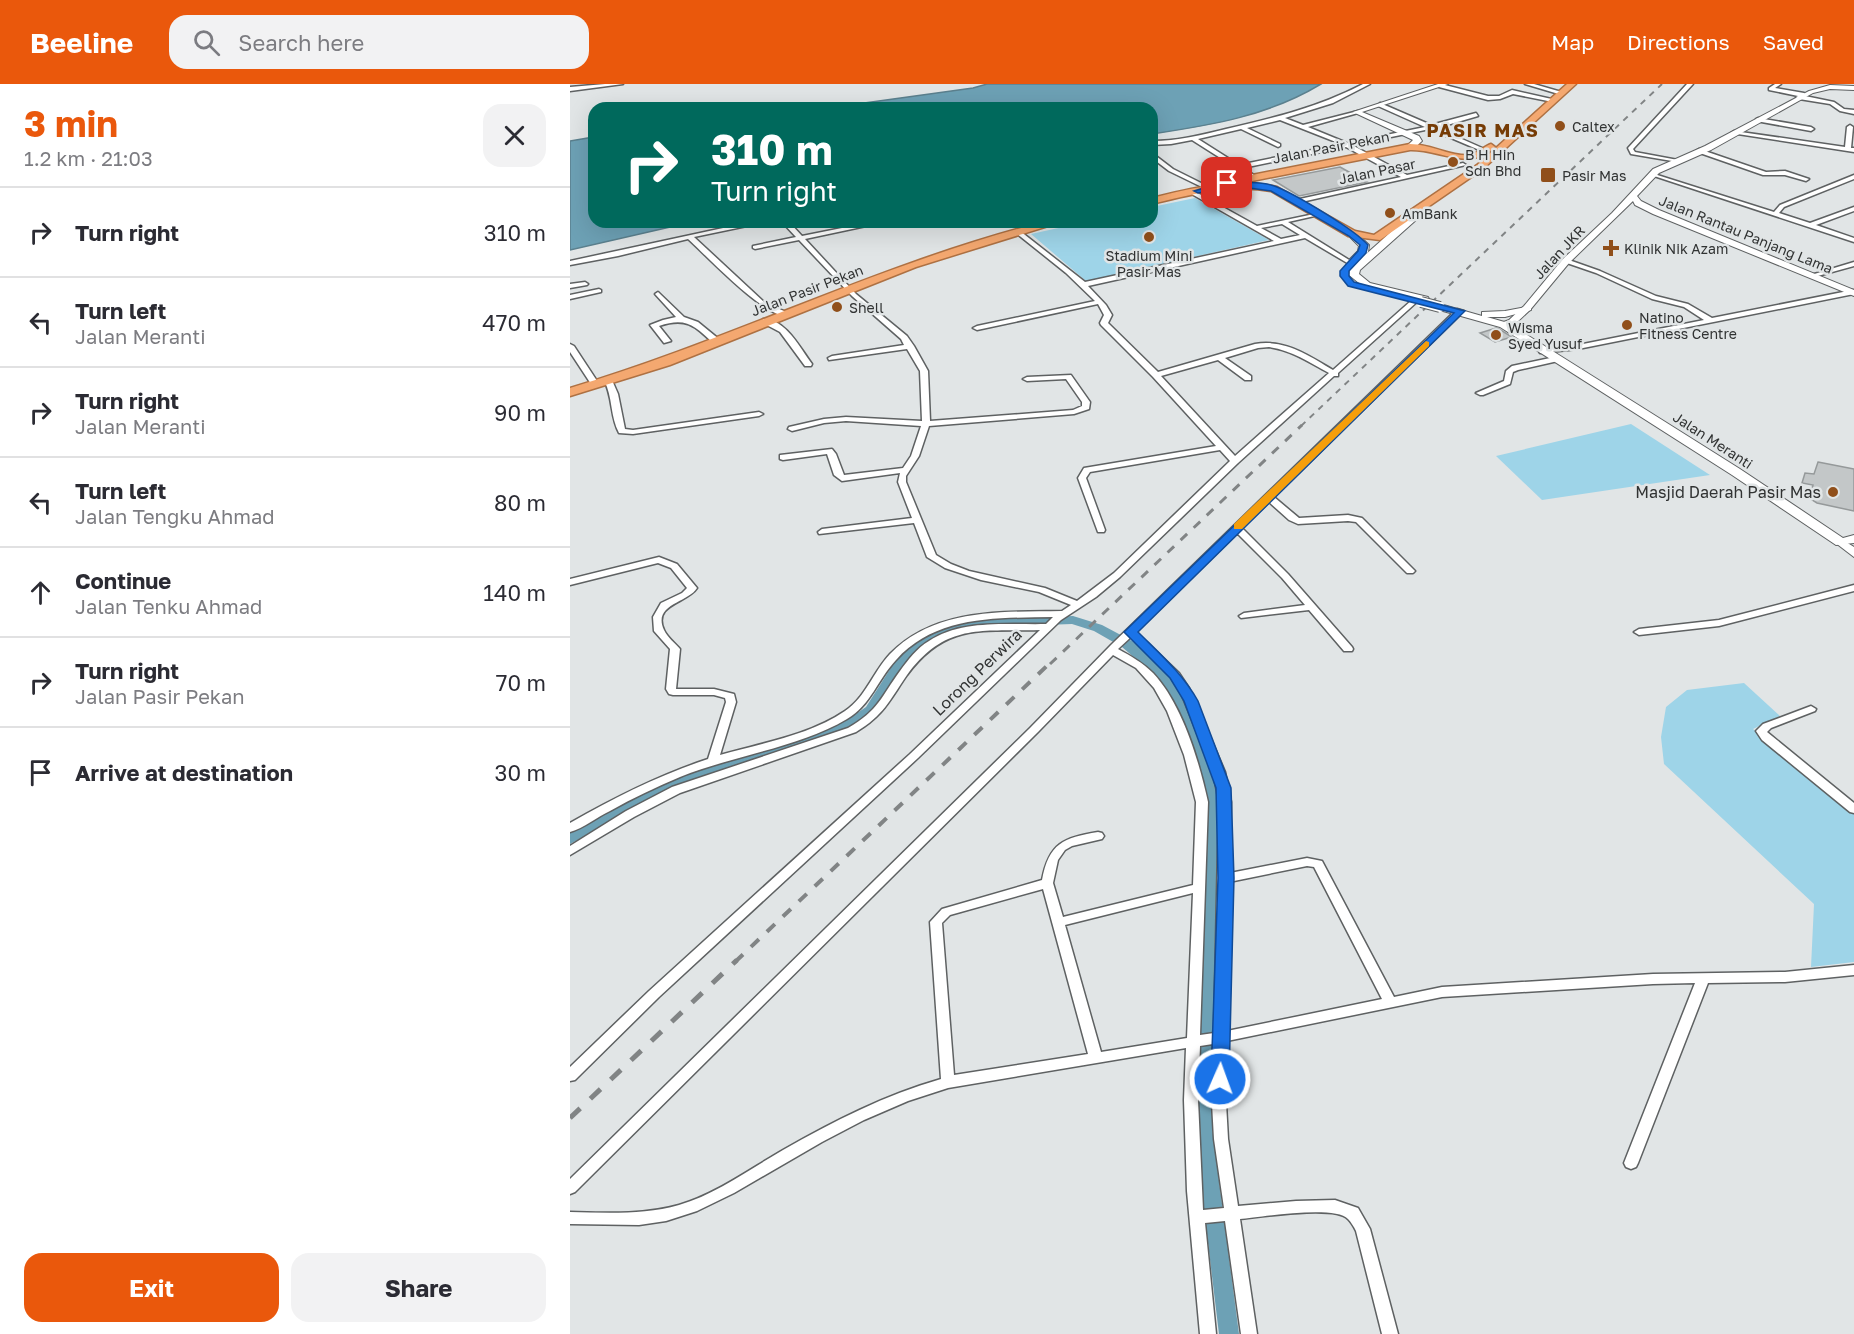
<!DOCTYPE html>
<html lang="en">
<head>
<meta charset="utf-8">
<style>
	body { margin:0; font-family:"Golos Text",sans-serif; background:#f2f2f3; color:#2b2b33; height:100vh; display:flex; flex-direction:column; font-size:22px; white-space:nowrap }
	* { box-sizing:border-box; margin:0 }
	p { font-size:20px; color:#7c7c81 }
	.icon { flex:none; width:33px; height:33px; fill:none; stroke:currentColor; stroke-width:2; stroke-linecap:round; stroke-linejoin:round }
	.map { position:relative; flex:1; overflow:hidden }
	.drawer { display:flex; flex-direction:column; background:#fff; width:570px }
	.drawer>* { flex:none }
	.top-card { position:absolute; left:18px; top:18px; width:570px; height:126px; border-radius:18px; box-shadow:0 6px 24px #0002; background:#00695c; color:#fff; overflow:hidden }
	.pin { position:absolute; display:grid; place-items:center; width:51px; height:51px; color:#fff; margin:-26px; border-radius:12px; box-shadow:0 3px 9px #0006 }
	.me { position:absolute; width:66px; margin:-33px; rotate:2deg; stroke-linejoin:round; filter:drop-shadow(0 0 4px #0008) }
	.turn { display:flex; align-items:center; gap:21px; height:126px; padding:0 24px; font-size:27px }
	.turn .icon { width:78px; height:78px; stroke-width:2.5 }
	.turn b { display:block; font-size:42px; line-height:51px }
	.round { display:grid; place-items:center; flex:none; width:63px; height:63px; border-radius:18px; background:#f2f2f3 }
	.headline { display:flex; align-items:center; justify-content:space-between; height:102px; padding:0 24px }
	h1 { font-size:36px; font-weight:700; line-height:45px; color:#ea580c }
	.action { display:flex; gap:12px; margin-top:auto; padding:12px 24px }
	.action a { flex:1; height:69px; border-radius:18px; background:#ea580c; color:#fff; font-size:24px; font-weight:700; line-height:69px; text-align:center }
	.action a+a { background:#f2f2f3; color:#2b2b33 }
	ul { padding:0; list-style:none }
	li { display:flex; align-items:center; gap:18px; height:90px; padding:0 24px; border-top:2px solid #e1e1e2 }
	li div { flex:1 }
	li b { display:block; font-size:22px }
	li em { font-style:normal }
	header { display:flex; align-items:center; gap:36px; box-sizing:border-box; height:84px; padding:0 30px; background:#ea580c; color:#fff }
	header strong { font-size:28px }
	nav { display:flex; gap:33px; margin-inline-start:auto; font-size:21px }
	.search { width:420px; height:54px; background:#f2f2f3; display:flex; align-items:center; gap:15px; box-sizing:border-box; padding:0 21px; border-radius:18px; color:#7c7c81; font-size:22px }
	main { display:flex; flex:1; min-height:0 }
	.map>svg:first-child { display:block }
</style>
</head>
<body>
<header>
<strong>Beeline</strong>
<div class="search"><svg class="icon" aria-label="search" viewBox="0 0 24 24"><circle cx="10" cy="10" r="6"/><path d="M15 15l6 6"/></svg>Search here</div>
<nav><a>Map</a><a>Directions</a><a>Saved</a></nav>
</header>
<main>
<section class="drawer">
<div class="headline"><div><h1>3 min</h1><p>1.2 km · 21:03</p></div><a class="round"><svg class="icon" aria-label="close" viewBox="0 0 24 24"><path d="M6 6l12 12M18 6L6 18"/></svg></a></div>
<ul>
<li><svg class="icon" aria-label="right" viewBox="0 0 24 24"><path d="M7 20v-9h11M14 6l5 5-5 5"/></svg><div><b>Turn right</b></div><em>310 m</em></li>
<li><svg class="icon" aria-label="left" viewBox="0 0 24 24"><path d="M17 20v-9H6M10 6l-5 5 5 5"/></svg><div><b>Turn left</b><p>Jalan Meranti</p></div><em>470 m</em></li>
<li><svg class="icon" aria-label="right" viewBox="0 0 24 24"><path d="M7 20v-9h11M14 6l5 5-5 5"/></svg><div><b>Turn right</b><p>Jalan Meranti</p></div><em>90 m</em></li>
<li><svg class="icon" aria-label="left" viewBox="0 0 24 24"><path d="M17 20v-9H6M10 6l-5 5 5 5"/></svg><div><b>Turn left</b><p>Jalan Tengku Ahmad</p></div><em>80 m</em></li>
<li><svg class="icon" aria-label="ahead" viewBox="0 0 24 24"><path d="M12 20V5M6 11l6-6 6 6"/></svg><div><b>Continue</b><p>Jalan Tenku Ahmad</p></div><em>140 m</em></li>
<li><svg class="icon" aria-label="right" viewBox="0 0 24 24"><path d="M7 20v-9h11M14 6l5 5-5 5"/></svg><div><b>Turn right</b><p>Jalan Pasir Pekan</p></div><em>70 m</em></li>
<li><svg class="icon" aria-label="arrive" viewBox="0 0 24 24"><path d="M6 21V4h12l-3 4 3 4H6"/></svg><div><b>Arrive at destination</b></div><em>30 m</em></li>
</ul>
<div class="action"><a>Exit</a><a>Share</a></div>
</section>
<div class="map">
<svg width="1284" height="1250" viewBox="0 0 1284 1250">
	<rect width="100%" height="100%" fill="#e1e5e6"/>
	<g fill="#9ed4e8">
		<path d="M625,114L699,156L516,197L461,150L516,138H582V123Z"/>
		<path d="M1061,340L1140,391L972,416L926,372Z"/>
		<path d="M1174,599L1210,632L1183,645L1284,730V878L1241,883L1244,820L1094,680L1091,653L1096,623L1117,606Z"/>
	</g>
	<g fill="#6da1b5" stroke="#5b808e" stroke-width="1.5">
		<path d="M417,0H751C698,32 642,41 582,50V24H258L403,4Z"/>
		<path d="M24,53V138H122L0,166V57Z"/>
	</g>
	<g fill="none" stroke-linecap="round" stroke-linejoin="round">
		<path fill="#6da1b5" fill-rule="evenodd" d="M503,532L532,541L562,557L597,587L609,604L630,650L645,697L648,734L649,800L642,1043L669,1250H649L624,1043L633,800L634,734L631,697L616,650L595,604L587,593L552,563L524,547L502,540L418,543L377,549L354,563L339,576L306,629L287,642L257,654L116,698L0,760V749L106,692L247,648L277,636L296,623L329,571L344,557L370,543L418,535Z"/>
	</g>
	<g fill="#c3c7c8" stroke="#95999a" stroke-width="1.5">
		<path d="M770,83L797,98L729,112L703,96Z"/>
		<path d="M926,244L929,245L942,253L925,258L910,249Z"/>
		<path d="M1248,378L1284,385V427L1247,419L1239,414L1243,401L1232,399L1235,389L1244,390Z"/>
	</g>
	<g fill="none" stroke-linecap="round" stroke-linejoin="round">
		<defs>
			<g id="minor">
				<path d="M35,0H53L0,7V3Z"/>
				<path d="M793,0H800L763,19L715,34L733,41L788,27V29L738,43L777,59L855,43L808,22L810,19L861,41L906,29L908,32L867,44L919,67L914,68L860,45L782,61L837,91L893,79L896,81L727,119L724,117L725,116L831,93L776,63L673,84L687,93V95L685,96L622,56L601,60L582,61V57C608,57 631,51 656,45C704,34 749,23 793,0ZM710,36L771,60L669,81L628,55L671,45L708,63L710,62V60L677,44Z"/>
				<path d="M871,0L918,12H929L942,6L986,16L983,18L943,10L930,15L918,16L869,3Z"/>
				<path d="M955,0H964L995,9L992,11Z"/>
				<path d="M1117,0H1123L1063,65L1065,68L1108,76V78L1061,70L1058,64Z"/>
				<path d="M1205,0H1211L1205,4L1234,9L1237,11L1235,12L1264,18L1274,25L1284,26V30L1270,27L1260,20L1229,15L1226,13L1228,12L1199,6V4Z"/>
				<path d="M1188,34L1241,43L1244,45L1241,47L1186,37V35Z"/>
				<path d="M1280,41L1283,43L1281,64H1284V68L1161,49L1164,47L1275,63L1277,43Z"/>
				<path d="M1129,65L1196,88L1215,87L1239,95L1236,97L1215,91H1193L1127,68L1126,67Z"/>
				<path d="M582,72H586L603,85L641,104L636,105L599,87L582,74Z"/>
				<path d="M1081,89L1204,128L1210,121L1284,91V95L1214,123L1209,129L1240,139L1284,123V127L1246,141L1284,154V158L1081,91Z"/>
				<path d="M620,107H624L687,142L749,129V131L718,138L784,179L779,180L735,154L518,202L536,221L542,231L538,239L588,288L685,260C715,255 738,271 763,286L842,216L848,217L768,289V292H764L668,379L550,493L526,513L491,536L348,674L89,913L5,996L0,997V983L79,907L340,670L470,546C412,548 376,538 337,591C319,617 314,631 286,648L110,709L64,733L0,771V762L56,727L102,703L278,644C309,626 311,613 330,587C338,576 347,564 359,557C392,535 438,541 476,540L483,533C428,534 366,531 326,576C308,595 301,621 277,635C228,664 164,671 110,693C86,703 63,714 40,727C27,733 14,744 0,748V739C44,714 89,691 138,675L156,618L155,614L144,611H103L99,610L96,605L100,565L84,547L83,533L91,519L112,509L117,504L101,484L88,479L0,501V495L89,473L107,480L127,504C118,519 82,520 94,546C97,553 105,559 110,565L106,605H144L164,610L166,618L150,671C191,659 238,652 275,627C296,613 303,588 320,570C365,524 432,528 492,527L501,521L469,508L411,496L375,484L357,473L344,439L249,450L248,448L252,445L342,434L328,398L330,389L272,397L264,391L257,370L213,376L210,375V371L262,365L266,370L274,391L333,384L341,372L351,342L276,337L254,339L222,347L218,345L219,343L254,335L276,333L352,337L350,287L337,265L259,276L258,274L262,272L334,261L331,255L282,212L229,156L185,165L183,164V162L226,153L212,138H219L232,152L302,138H315L235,155L286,210L337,252L344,262L358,287L360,337L503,326L512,322V318L496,295L457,297L453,295L457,293L501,291L520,318L519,325L504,330L359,342L349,372L336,392V398L366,471L381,480L399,487L475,504L507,517L544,489L660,377L650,366L520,388L516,394L535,446L534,448H528L508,394L514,384L646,362L583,293L531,241L530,239L534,231L528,220L407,246L403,244L407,242L525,217L496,189L446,149V147H450L515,198L704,157L620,109ZM712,140L730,151L711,155L691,144ZM699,263C721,266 739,278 759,289L665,372L591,292L648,276L675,296H681V292L655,274L688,264Z"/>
				<path d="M181,138H196L124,153L194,218L216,228V232C193,232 137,172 118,155L48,172L0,181V177Z"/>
				<path d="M996,175L1030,187L1086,212L1118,220L1142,234L1283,206L1284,210L1008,265L970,269L969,267L973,265L1008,261L1134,236L1114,223L1082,215L1026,189L994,178L993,177Z"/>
				<path d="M1284,178V182L1244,193L1241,191Z"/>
				<path d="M15,198L18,200L17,201L0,204V200Z"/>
				<path d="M29,205L31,206V208L0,215V211Z"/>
				<path d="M88,208L114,233L128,238L150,256V260H144C124,241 116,233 89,242L101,257L94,259L80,241L93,236L106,233L85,210Z"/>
				<path d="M887,225L894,227L704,413L729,434L778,431L792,434L845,487L843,489H837L786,438L778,437L728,440L719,436L699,418L672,444L718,490L782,563L783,565L782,567H774L739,526L671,534L669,532L674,529L735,521L712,494L667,449L566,548L609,589L619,604L655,688L661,718L660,789L737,774L752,777L824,913L872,903L1083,890L1215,888L1284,881V891L1215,898L1138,899L1068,1079L1066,1083L1061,1085L1056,1083L1054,1079L1125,899L1083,900L872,913L657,957L656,1019L658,1055L668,1122L726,1117L765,1116L788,1124L800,1145L828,1250H812L786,1147C784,1143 781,1138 778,1135C765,1121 690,1133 670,1135L687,1250H671L655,1137L635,1139L646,1250H630L617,1107L614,1016L616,964L378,1004L338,1017L294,1036L252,1058L164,1109L127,1127L96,1137L69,1141L0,1140V1128C36,1129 74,1131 109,1121C146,1110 180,1085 213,1066C264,1037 315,1011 371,995L360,838L372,825L472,796C479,759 493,754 528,748L532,749L534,752L532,755L502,762L495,766L488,776L483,799L493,833L623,801L626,718L614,671L597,627L584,604L566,584L543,571L468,648L5,1108L0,1110V1095L460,644L541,561ZM561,553L601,593L609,604L643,688L649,718L644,949L630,951L638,718C629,677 612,620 583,589C573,579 561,572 548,565ZM737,782L744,783L812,915L657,947L659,798ZM473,805L518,970L384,991L372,839L380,831ZM623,809L617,954L531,968L495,841ZM643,960L642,1019L644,1055L654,1124L633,1126L628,1016L630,962Z"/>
				<path d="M193,235C216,235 230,264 242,280L241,282H235L210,248L193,239Z"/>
				<path d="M0,260L4,262L29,300L28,302H22L21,300L0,268Z"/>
				<path d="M985,273L989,275L988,277L948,286L943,288L940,300L913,311H910L906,309L934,297L936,287L942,282Z"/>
				<path d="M35,294H41L48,310L55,345L63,346L189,328L193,330L189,332L63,350L49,349C40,333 43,313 34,296Z"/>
				<path d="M1284,501V507L1149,542L1069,551L1064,548L1069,545L1149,536Z"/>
				<path d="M1241,622L1246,625L1245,627L1201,644L1197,648L1284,719V729L1280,728L1192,656L1186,647L1193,640Z"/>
			</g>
			<g id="tertiary">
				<path d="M868,0H878L792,28L849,52L852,57L843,65L836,63L843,56L783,28Z"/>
				<path d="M1260,1L1284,2V6L1260,5L1243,9L1141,66L1089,89L1067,112L1071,117L1089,126L1284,206V212L1083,130L1065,121L1063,117L999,179L960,226L945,240L931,243V239L939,236L954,222L993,175L1042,129L1083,85L1135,62L1239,7Z"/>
				<path d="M1271,455L1284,463V473L1267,460L1265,458L1267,456Z"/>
			</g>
			<g id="secondary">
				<path d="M844,125L851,127L846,136L790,186L789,190L800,199L858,213L859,215L854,218L794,203L779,191L780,185L785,180L777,178L788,167L789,162L779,152V148H785L799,161L798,168L794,172L839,132Z"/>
				<path d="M870,220L912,232V228L935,227L961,222V226L935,233H917L938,239L1170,385L1273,454L1284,451V459L1266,461L1162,391L930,243L866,225V221Z"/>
			</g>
			<g id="trunk">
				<path d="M997,0H1006L913,85L810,156L778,152L701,107C662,99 620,111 582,120V114C623,104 665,93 707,103L785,147L804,151L907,81Z"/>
				<path d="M840,60C860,60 882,73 899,71C907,70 913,63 921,60L925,63C899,88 870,65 840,66L677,98L672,95L677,92Z"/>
				<path d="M474,138H491L346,183L100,281L0,312V304C161,256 311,179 474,138Z"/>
			</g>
		</defs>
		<use href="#minor" stroke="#5e6162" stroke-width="3"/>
		<use href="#tertiary" stroke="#5e6162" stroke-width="2"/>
		<use href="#secondary" stroke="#5e6162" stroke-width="2"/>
		<use href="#trunk" stroke="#ae7143" stroke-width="3"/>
		<use href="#minor" fill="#fff" fill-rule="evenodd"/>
		<use href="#tertiary" fill="#fff" fill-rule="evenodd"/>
		<use href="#secondary" fill="#fff" fill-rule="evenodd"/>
		<use href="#trunk" fill="#f4a870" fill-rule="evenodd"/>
		<path stroke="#818485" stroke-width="2" stroke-dasharray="6 6" stroke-linecap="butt" d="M731,342L1092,0"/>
		<path stroke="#818485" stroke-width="3" stroke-dasharray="9 9" stroke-linecap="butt" d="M480,580L732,341"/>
		<path stroke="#818485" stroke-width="4" stroke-dasharray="11 11" stroke-linecap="butt" d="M165,878L481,578"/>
		<path stroke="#818485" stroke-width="5" stroke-dasharray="14 14" stroke-linecap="butt" d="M0,1034L167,876"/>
		<defs>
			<path id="secondary-bridge" d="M851,218L870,223"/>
		</defs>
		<use href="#secondary-bridge" stroke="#5e6162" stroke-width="12" stroke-linecap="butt"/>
		<use href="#secondary-bridge" stroke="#fff" stroke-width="10"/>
	</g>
	<path fill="#1a73e8" stroke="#114b97" stroke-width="1.5" d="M657,97L661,100C676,98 692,97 707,103C728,112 784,145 798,161L796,169L779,187V192L784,198L895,227L568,548C590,570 612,589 628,617L661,704L664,794L659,995L656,1000L650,1003L644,1000L641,995L648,794L646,704L614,617L600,594L554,548L884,229L778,202L770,192V187L788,167L790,161L779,152L701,107L672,103L628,109L624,107Z"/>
	<path fill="#f59e0b" d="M856,257L859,258V262L672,445H664V440Z"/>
	<g fill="#904f1a" stroke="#e1e5e6" stroke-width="2">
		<circle cx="990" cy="42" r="6"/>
		<circle cx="883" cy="78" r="6"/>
		<rect x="970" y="83" width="16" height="16" rx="3"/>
		<circle cx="820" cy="129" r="6"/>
		<circle cx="579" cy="153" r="6"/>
		<path d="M1038 155h6v6h6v6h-6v6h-6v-6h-6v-6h6z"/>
		<circle cx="267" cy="223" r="6"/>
		<circle cx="1057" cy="241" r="6"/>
		<circle cx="926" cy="251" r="6"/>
		<circle cx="1263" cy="408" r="6"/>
	</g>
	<g text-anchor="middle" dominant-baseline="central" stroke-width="5" stroke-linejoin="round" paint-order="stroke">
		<g font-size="14" fill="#313333" stroke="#e1e5e6" text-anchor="start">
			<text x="1002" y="42">Caltex</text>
			<text x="895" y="70">B H Hin<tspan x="895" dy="16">Sdn Bhd</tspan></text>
			<text x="992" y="91">Pasir Mas</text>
			<text x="832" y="129">AmBank</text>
			<text x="1054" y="164">Klinik Nik Azam</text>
			<text x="579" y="171" text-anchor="middle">Stadium Mini<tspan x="579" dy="16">Pasir Mas</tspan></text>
			<text x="279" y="223">Shell</text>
			<text x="1069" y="233">Natino<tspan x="1069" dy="16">Fitness Centre</tspan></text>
			<text x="938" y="243">Wisma<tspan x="938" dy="16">Syed Yusuf</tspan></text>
		</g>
		<g font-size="14" fill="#313333" stroke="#e1e5e6">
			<text transform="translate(761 63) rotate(-11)">Jalan Pasir Pekan</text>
			<text transform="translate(807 87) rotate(-12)">Jalan Pasar</text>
			<text transform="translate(1176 150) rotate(22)">Jalan Rantau Panjang Lama</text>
			<text transform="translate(989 168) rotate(-47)">Jalan JKR</text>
			<text transform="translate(237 206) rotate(-21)">Jalan Pasir Pekan</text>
			<text transform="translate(1143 356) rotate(33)">Jalan Meranti</text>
		</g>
		<g font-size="16" fill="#313333" stroke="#e1e5e6" text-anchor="end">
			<text x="1251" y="408">Masjid Daerah Pasir Mas</text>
		</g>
		<g font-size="16" fill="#313333" stroke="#e1e5e6">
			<text transform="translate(407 588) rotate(-44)">Lorong Perwira</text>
		</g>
		<g font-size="18" font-weight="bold" letter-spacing="1.5" fill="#763c06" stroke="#e1e5e6">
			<text x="913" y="46">PASIR MAS</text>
		</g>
	</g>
</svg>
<div class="pin" style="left:657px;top:99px;background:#d93025"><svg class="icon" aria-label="arrive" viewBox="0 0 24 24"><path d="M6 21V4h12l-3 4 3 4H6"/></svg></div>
<svg class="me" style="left:650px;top:995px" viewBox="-20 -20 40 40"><circle r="17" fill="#1a73e8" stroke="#fff" stroke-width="3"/><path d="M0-11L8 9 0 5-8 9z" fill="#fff"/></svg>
<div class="top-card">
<div class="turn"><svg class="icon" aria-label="right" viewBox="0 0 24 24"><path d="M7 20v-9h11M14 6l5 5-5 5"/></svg><div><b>310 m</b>Turn right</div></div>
</div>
</div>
</main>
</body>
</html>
